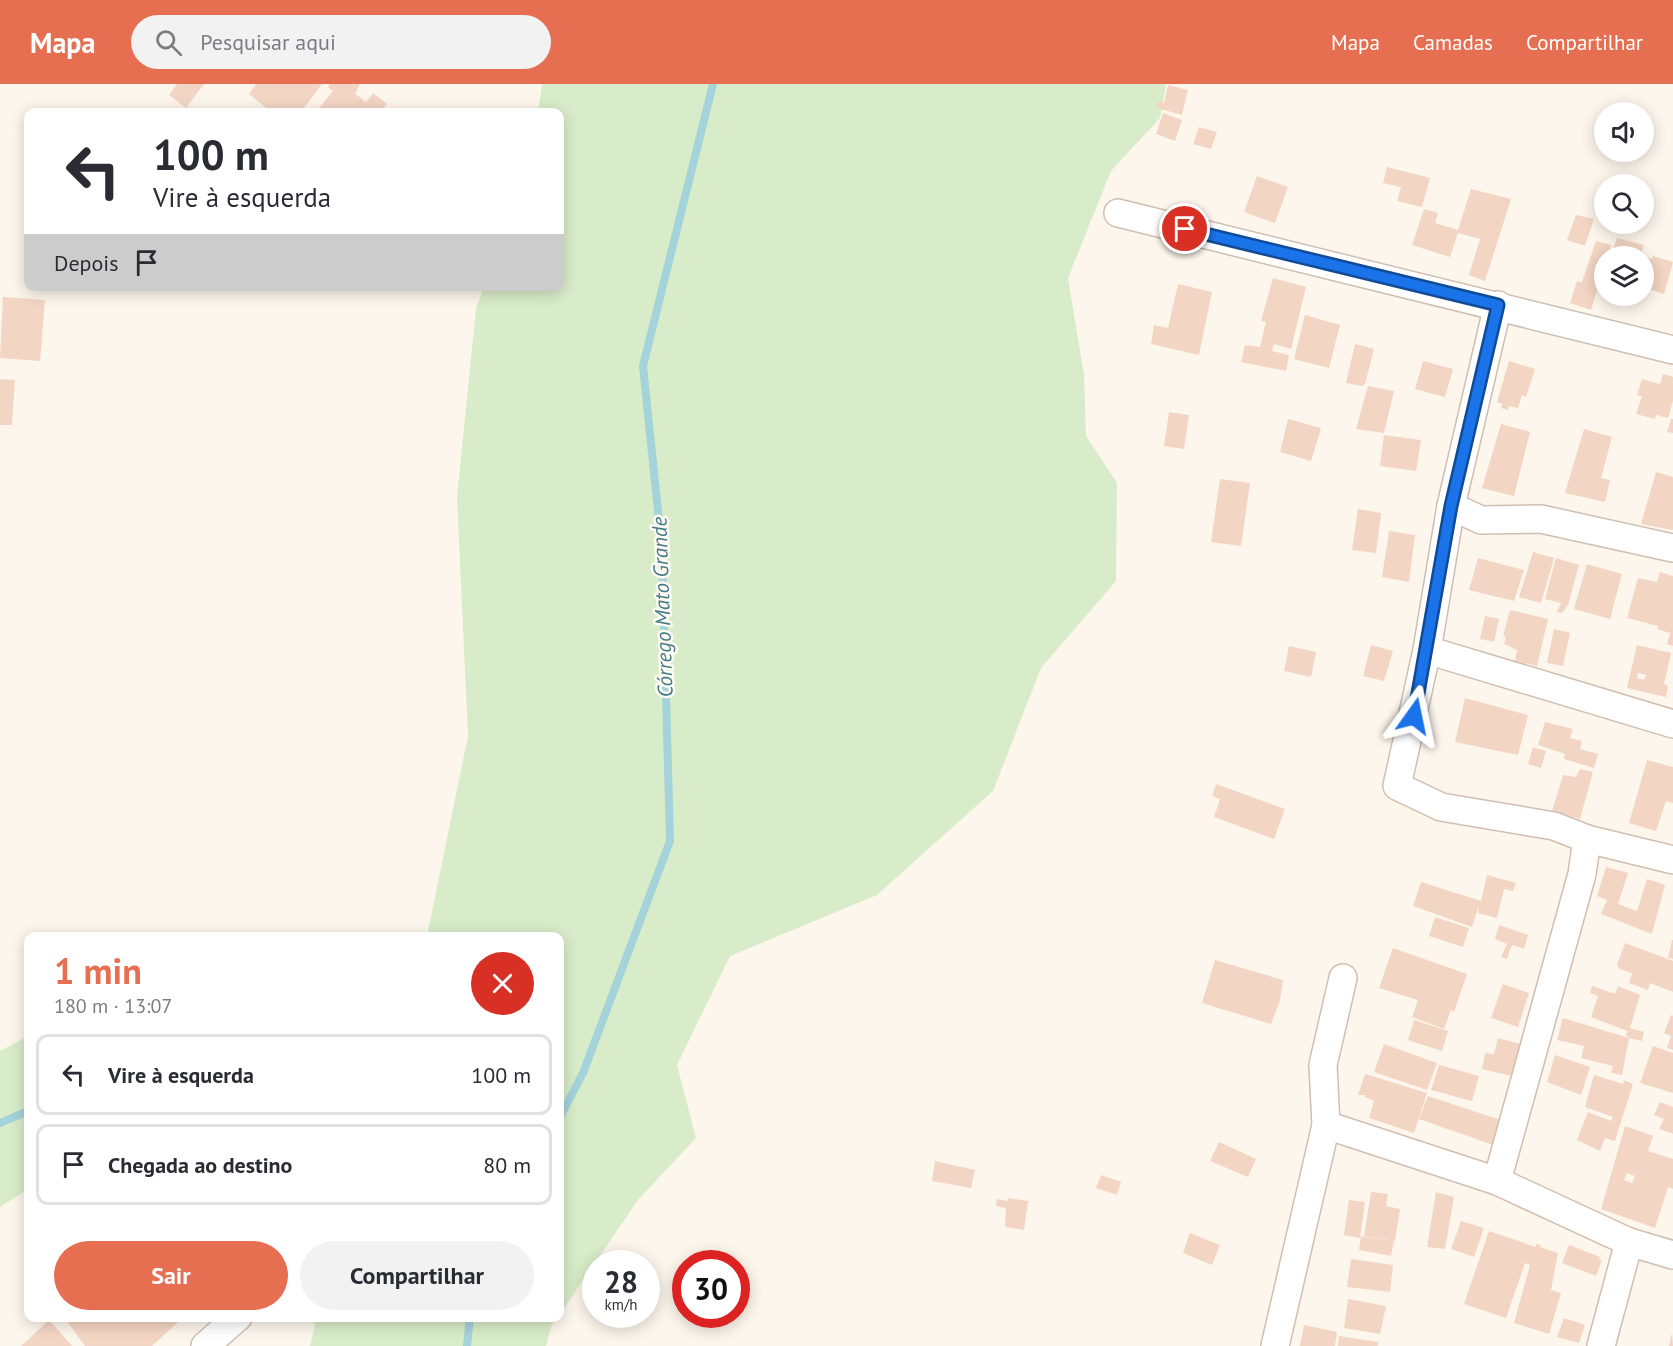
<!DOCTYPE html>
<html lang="pt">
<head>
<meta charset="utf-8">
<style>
	body { margin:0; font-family:"PT Sans",sans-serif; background:#f2f2f3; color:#2b2b33; height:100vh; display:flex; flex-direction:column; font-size:22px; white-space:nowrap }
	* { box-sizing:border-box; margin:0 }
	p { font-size:20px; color:#7c7c81 }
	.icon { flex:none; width:33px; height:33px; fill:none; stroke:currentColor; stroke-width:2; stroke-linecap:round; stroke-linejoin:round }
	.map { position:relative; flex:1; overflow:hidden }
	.panel { position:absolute; left:24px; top:848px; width:540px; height:390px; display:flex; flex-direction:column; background:#fff; border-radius:12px; box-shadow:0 3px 15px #0003 }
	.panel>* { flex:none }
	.banner { position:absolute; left:24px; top:24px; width:540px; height:183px; border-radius:12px; box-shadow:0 3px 15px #0003; background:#fff; color:#2b2b33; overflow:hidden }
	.controls { position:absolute; left:1594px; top:18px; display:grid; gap:12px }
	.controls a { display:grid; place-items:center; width:60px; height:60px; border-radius:50%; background:#fff; box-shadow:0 3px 15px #0003; font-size:30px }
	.speed { position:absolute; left:582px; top:1166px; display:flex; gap:12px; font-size:30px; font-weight:700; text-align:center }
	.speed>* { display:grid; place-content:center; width:78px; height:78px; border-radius:50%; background:#fff; box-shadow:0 3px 15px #0003; line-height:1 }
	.speed small { font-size:15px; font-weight:400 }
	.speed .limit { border:9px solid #d22; background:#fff; color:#111 }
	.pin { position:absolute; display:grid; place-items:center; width:51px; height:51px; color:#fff; margin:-26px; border:3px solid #fff; border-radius:50%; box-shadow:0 2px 6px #0007 }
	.me { position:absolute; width:66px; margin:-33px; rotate:12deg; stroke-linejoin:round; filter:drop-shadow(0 0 4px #0008) }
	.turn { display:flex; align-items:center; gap:21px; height:126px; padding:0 30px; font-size:27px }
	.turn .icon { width:78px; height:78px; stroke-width:2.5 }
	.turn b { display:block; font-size:42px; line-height:51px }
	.then { display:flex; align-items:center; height:57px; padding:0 30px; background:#0003; gap:12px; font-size:22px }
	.round { display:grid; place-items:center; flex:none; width:63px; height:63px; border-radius:32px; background:#f2f2f3 }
	.summary { display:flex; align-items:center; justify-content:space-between; height:102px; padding:0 30px }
	h1 { font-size:36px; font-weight:700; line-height:45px; color:#e76f51 }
	.button { display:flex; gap:12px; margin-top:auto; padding:12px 30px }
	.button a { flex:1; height:69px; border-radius:36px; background:#e76f51; color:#fff; font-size:24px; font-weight:700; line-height:69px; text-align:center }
	.button a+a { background:#f2f2f3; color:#2b2b33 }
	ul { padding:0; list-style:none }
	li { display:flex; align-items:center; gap:18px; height:81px; margin:0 12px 9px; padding:0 18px; border:3px solid #e1e1e2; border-radius:12px }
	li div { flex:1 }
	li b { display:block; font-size:22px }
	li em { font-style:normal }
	header { display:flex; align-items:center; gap:36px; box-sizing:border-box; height:84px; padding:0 30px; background:#e76f51; color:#fff }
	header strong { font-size:28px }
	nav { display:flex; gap:33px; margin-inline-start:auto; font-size:21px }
	.search { width:420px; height:54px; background:#f2f2f3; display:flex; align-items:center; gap:15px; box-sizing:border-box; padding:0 21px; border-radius:33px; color:#7c7c81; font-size:22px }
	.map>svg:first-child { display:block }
</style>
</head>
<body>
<header>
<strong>Mapa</strong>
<div class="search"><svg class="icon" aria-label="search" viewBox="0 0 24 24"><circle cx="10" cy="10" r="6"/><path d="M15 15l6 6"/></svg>Pesquisar aqui</div>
<nav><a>Mapa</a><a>Camadas</a><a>Compartilhar</a></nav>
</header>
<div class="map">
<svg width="1673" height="1262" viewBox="0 0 1673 1262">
	<rect width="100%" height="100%" fill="#fdf6ec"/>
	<g fill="#d8ecc9">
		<path d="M542,0H1166L1160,34L1111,87L1068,194L1084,291L1086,352L1117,399L1116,497L1041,584L993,707L877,811L730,872L677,981L696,1054L638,1116L560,1230V852H427L468,652L457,413L476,225L484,203L560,202V28H538Z"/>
		<path d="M28,952V1105L0,1123V967Z"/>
		<path d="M313,1233H557L551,1243L546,1262H310L315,1241Z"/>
	</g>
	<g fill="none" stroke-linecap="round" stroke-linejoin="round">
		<g stroke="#a5d3da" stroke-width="8">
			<path d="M560,1033L583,989L670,757L662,466L643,282L713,0"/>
			<path d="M0,1039L28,1027"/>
			<path d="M467,1262L470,1233"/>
		</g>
	</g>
	<g fill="#f3d5c3" fill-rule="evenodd">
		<path d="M177,0H204L186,24L169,11Z"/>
		<path d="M256,0H322L301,28H271L249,10Z"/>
		<path d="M330,0H360L355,10L361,14L366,18L373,9L387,20L381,28H316L333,7L328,3Z"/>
		<path d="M1168,1L1188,6L1182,31L1157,24L1158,17L1164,19Z"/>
		<path d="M1163,29L1182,36L1175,57L1156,50Z"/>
		<path d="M1199,43L1217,48L1211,65L1193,60Z"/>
		<path d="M1387,83L1430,94L1422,123L1397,117L1401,103L1383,99Z"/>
		<path d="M1257,92L1288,103L1275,139L1244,128Z"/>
		<path d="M1471,105L1511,115L1485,197L1469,191L1480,155L1458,149L1450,173L1412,161L1424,125L1438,129L1435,139L1458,146Z"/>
		<path d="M1576,131L1594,135L1585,162L1567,156Z"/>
		<path d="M1617,154L1644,161L1641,171L1611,172Z"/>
		<path d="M1596,157L1611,161L1591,226L1570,219L1577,197L1582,198Z"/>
		<path d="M1644,172L1652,175L1653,172L1673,178L1664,210L1644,203Z"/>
		<path d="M1604,191H1605V212L1599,210Z"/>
		<path d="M1273,194L1306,203L1291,265L1274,260L1272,267L1289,271L1286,287L1241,278L1245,261L1260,263L1266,238L1261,237Z"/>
		<path d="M1178,200L1212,208L1199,271L1151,260L1154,241L1168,244Z"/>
		<path d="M1607,212H1627L1625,217Z"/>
		<path d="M3,213L45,216L40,277L0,274Z"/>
		<path d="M1305,231L1340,241L1329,284L1294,275Z"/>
		<path d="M1355,260L1374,265L1365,300L1362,302L1346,299Z"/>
		<path d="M1423,277L1453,285L1445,313L1415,305Z"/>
		<path d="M1509,277L1535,285L1526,313L1522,311L1518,324L1509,322L1508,326L1501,324L1502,320L1497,318Z"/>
		<path d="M1663,290L1673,293V317L1668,334L1656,331L1655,335L1636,330L1642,312L1637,311L1642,295L1660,300Z"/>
		<path d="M0,295L15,296L12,341H0Z"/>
		<path d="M1368,302L1394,307L1384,349L1356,345Z"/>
		<path d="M1169,328L1189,331L1184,365L1164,362Z"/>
		<path d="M1288,335L1321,344L1311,377L1280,368Z"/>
		<path d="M1671,335H1673V349L1667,348Z"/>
		<path d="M1501,340L1530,348L1514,412L1482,404Z"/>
		<path d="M1584,345L1612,353L1601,394L1610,396L1605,418L1565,409Z"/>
		<path d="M1384,351L1421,356L1416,387L1380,382Z"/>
		<path d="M1656,388L1673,393V446L1641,440Z"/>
		<path d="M1220,395L1250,399L1241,462L1211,458Z"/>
		<path d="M1358,425L1381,429L1376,469L1352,466Z"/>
		<path d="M1389,447L1415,451L1409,498L1382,493Z"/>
		<path d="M1533,468L1554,474L1541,519L1519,513Z"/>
		<path d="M1478,474L1524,486L1514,517L1469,506Z"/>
		<path d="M1556,474L1579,481L1568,521L1562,529L1557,528L1561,519L1545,515Z"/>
		<path d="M1587,480L1622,490L1610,535L1574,525Z"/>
		<path d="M1660,488L1673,492V562L1667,560L1670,549L1657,545L1658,542L1627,534L1638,494L1657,498Z"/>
		<path d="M1510,526L1548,535L1537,582L1515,577L1517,566L1504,560L1506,553L1503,552Z"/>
		<path d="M1485,532L1499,535L1494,558L1480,555Z"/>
		<path d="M1554,545L1570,549L1563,582L1547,579Z"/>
		<path d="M1371,561L1393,567L1384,597L1363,592Z"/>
		<path d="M1637,561L1671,569L1664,600L1668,602L1666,613L1627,604ZM1638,589L1646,591L1644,596L1637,594Z"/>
		<path d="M1289,562L1316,568L1311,593L1284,587Z"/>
		<path d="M1465,614L1528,631L1518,671L1455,658Z"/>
		<path d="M1545,638L1573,645L1570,654L1582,657L1580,665L1598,670L1594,684L1564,675L1565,670L1538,661Z"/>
		<path d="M1533,663L1546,667L1541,684L1528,680Z"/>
		<path d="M1647,676L1673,683V719L1666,717L1656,747L1629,739Z"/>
		<path d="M1580,685L1593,688L1580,735L1567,731V728L1564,740L1549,737L1563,691L1576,693Z"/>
		<path d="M1216,700L1285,725L1274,755L1214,733L1220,715L1212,712Z"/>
		<path d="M1606,783L1628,789L1618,820L1637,827L1647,795L1665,801L1652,850L1601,830L1607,816L1597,812Z"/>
		<path d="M1487,791L1516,799L1513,807L1504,805L1497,834L1478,829L1479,821L1472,843L1413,822L1421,798L1481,817Z"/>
		<path d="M1435,833L1469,844L1463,863L1429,852Z"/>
		<path d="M1499,841L1528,851L1524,865L1512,861L1507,875L1501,873L1507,860L1495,855Z"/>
		<path d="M1672,856H1673V875L1668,874Z"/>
		<path d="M1625,859L1673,877V908L1650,899L1648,906L1629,899L1632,889L1619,885L1617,881Z"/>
		<path d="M1393,864L1467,890L1454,928L1451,926L1444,945L1412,933L1418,916L1379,904Z"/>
		<path d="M1215,876L1283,896L1280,916L1271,940L1202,919Z"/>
		<path d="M1503,900L1529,909L1518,943L1491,934Z"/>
		<path d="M1592,902L1615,910L1618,902L1640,911L1630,944L1644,948L1642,957L1629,954L1622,991L1611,989L1613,982L1581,974L1584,962L1557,956L1563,934L1629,954L1626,951L1627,947L1591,933L1598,912L1590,909Z"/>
		<path d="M1671,931L1673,932V966L1667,964L1671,952L1664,949Z"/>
		<path d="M1414,936L1448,947L1442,967L1408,956Z"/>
		<path d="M1498,954L1520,960L1512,992L1482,985L1485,969L1494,970Z"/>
		<path d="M1384,960L1437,979L1427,1006L1374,988Z"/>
		<path d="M1653,962L1673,969V1009L1640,999Z"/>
		<path d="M1555,971L1590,983L1581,1011L1547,998Z"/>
		<path d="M1439,981L1479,992L1472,1017L1431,1006Z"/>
		<path d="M1365,990L1427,1009L1414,1049L1369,1034L1374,1017L1365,1013L1366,1011H1358Z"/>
		<path d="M1594,991L1623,1000L1624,996L1633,1000L1615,1057L1605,1054L1600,1067L1577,1056L1588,1028L1611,1037L1613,1033L1585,1023Z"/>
		<path d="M1428,1012L1507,1038L1499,1063L1419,1035Z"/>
		<path d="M1660,1018L1673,1023V1050L1659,1045L1664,1035L1654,1031Z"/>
		<path d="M1625,1042L1653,1052L1648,1067L1673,1075V1105L1668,1103L1655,1144L1601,1125ZM1627,1089L1635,1092L1632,1099L1624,1096Z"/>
		<path d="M1219,1058L1256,1075L1248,1093L1210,1077Z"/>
		<path d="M935,1077L975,1086L971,1104L932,1097Z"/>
		<path d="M1101,1091L1121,1098L1117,1111L1096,1104Z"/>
		<path d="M1371,1108L1388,1110L1386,1122L1400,1125L1395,1157L1364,1152Z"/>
		<path d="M1436,1108L1454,1113L1445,1165L1427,1163Z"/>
		<path d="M1008,1114L1028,1117L1024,1146L1005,1143L1006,1124L996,1122L997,1115L1007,1117Z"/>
		<path d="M1349,1116L1365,1118L1360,1154L1344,1151Z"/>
		<path d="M1461,1137L1484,1144L1474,1173L1451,1165Z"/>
		<path d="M1489,1147L1536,1163V1160L1541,1161L1540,1163L1558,1169L1551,1206L1561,1209L1549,1250L1514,1239L1530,1181L1525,1179L1506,1234L1464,1220Z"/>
		<path d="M1190,1149L1220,1161L1212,1181L1183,1169Z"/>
		<path d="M1361,1152L1394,1157L1391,1172L1359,1166Z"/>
		<path d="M1569,1161L1600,1173L1599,1175L1602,1176L1596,1192L1562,1179Z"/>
		<path d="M1351,1175L1393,1181L1390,1208L1347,1203Z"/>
		<path d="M1348,1215L1386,1222L1380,1250L1344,1244Z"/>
		<path d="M64,1233H173L178,1238L152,1262H85Z"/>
		<path d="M1564,1234L1585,1241L1579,1259L1557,1253Z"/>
		<path d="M49,1236L72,1262H21L31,1253Z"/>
		<path d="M1304,1241L1337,1248L1335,1262H1300Z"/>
		<path d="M1672,1249L1673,1262H1669Z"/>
		<path d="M1339,1252L1378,1258V1262H1338Z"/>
	</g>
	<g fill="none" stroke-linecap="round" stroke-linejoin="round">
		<defs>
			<g id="street">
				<path d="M1118,129L1673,266"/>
				<path d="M1498,221L1451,422L1427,566L1397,702L1441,723L1554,742L1587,755L1673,776"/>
				<path d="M1451,422L1481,436L1541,435L1673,464"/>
				<path d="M1427,566L1673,640"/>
				<path d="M1326,1041L1497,1097L1629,1158L1673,1171"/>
				<path d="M1497,1097L1582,790L1587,755"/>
				<path d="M205,1262L238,1233"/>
				<path d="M1275,1262L1326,1041L1323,981L1343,894"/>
				<path d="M1601,1262L1629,1158"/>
			</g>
		</defs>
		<use href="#street" stroke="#d1beb0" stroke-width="30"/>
		<use href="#street" stroke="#fff" stroke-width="27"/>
	</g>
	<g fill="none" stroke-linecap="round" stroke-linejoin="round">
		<defs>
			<path id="route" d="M1185,145L1498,221L1451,422L1414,632"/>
		</defs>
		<use href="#route" stroke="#114b97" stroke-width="15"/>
		<use href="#route" stroke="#1a73e8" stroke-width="10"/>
	</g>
	<g text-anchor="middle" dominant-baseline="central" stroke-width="5" stroke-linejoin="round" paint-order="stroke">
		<g font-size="21" font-style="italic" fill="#437c86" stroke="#fffaf3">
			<text transform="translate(662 523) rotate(-92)">Córrego Mato Grande</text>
		</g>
	</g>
</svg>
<div class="controls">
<a><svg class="icon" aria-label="sound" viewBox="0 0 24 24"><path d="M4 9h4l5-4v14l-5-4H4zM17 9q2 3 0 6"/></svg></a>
<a><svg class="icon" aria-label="search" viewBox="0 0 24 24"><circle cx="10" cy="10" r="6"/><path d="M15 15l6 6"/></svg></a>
<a><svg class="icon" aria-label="layers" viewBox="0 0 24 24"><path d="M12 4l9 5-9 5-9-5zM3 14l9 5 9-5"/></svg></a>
</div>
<div class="speed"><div>28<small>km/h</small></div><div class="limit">30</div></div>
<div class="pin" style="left:1185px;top:145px;background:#d93025"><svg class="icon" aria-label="arrive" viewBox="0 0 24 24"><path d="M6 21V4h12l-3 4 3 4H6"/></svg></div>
<svg class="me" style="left:1414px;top:632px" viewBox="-20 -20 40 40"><path d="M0-17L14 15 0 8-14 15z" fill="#1a73e8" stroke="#fff" stroke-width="4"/></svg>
<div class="banner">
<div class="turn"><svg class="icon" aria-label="left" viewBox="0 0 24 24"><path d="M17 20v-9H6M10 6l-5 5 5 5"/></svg><div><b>100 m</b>Vire à esquerda</div></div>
<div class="then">Depois<svg class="icon" aria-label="arrive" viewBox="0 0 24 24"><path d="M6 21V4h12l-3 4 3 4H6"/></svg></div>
</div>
<section class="panel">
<div class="summary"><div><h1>1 min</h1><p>180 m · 13:07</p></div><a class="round" style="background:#d93025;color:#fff"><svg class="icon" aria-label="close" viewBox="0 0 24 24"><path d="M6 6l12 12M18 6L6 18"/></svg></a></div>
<ul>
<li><svg class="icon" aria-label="left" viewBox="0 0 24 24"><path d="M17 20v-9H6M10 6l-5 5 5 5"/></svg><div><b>Vire à esquerda</b></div><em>100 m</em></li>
<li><svg class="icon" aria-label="arrive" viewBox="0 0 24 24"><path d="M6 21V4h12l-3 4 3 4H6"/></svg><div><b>Chegada ao destino</b></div><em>80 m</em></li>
</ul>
<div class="button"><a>Sair</a><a>Compartilhar</a></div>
</section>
</div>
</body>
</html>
